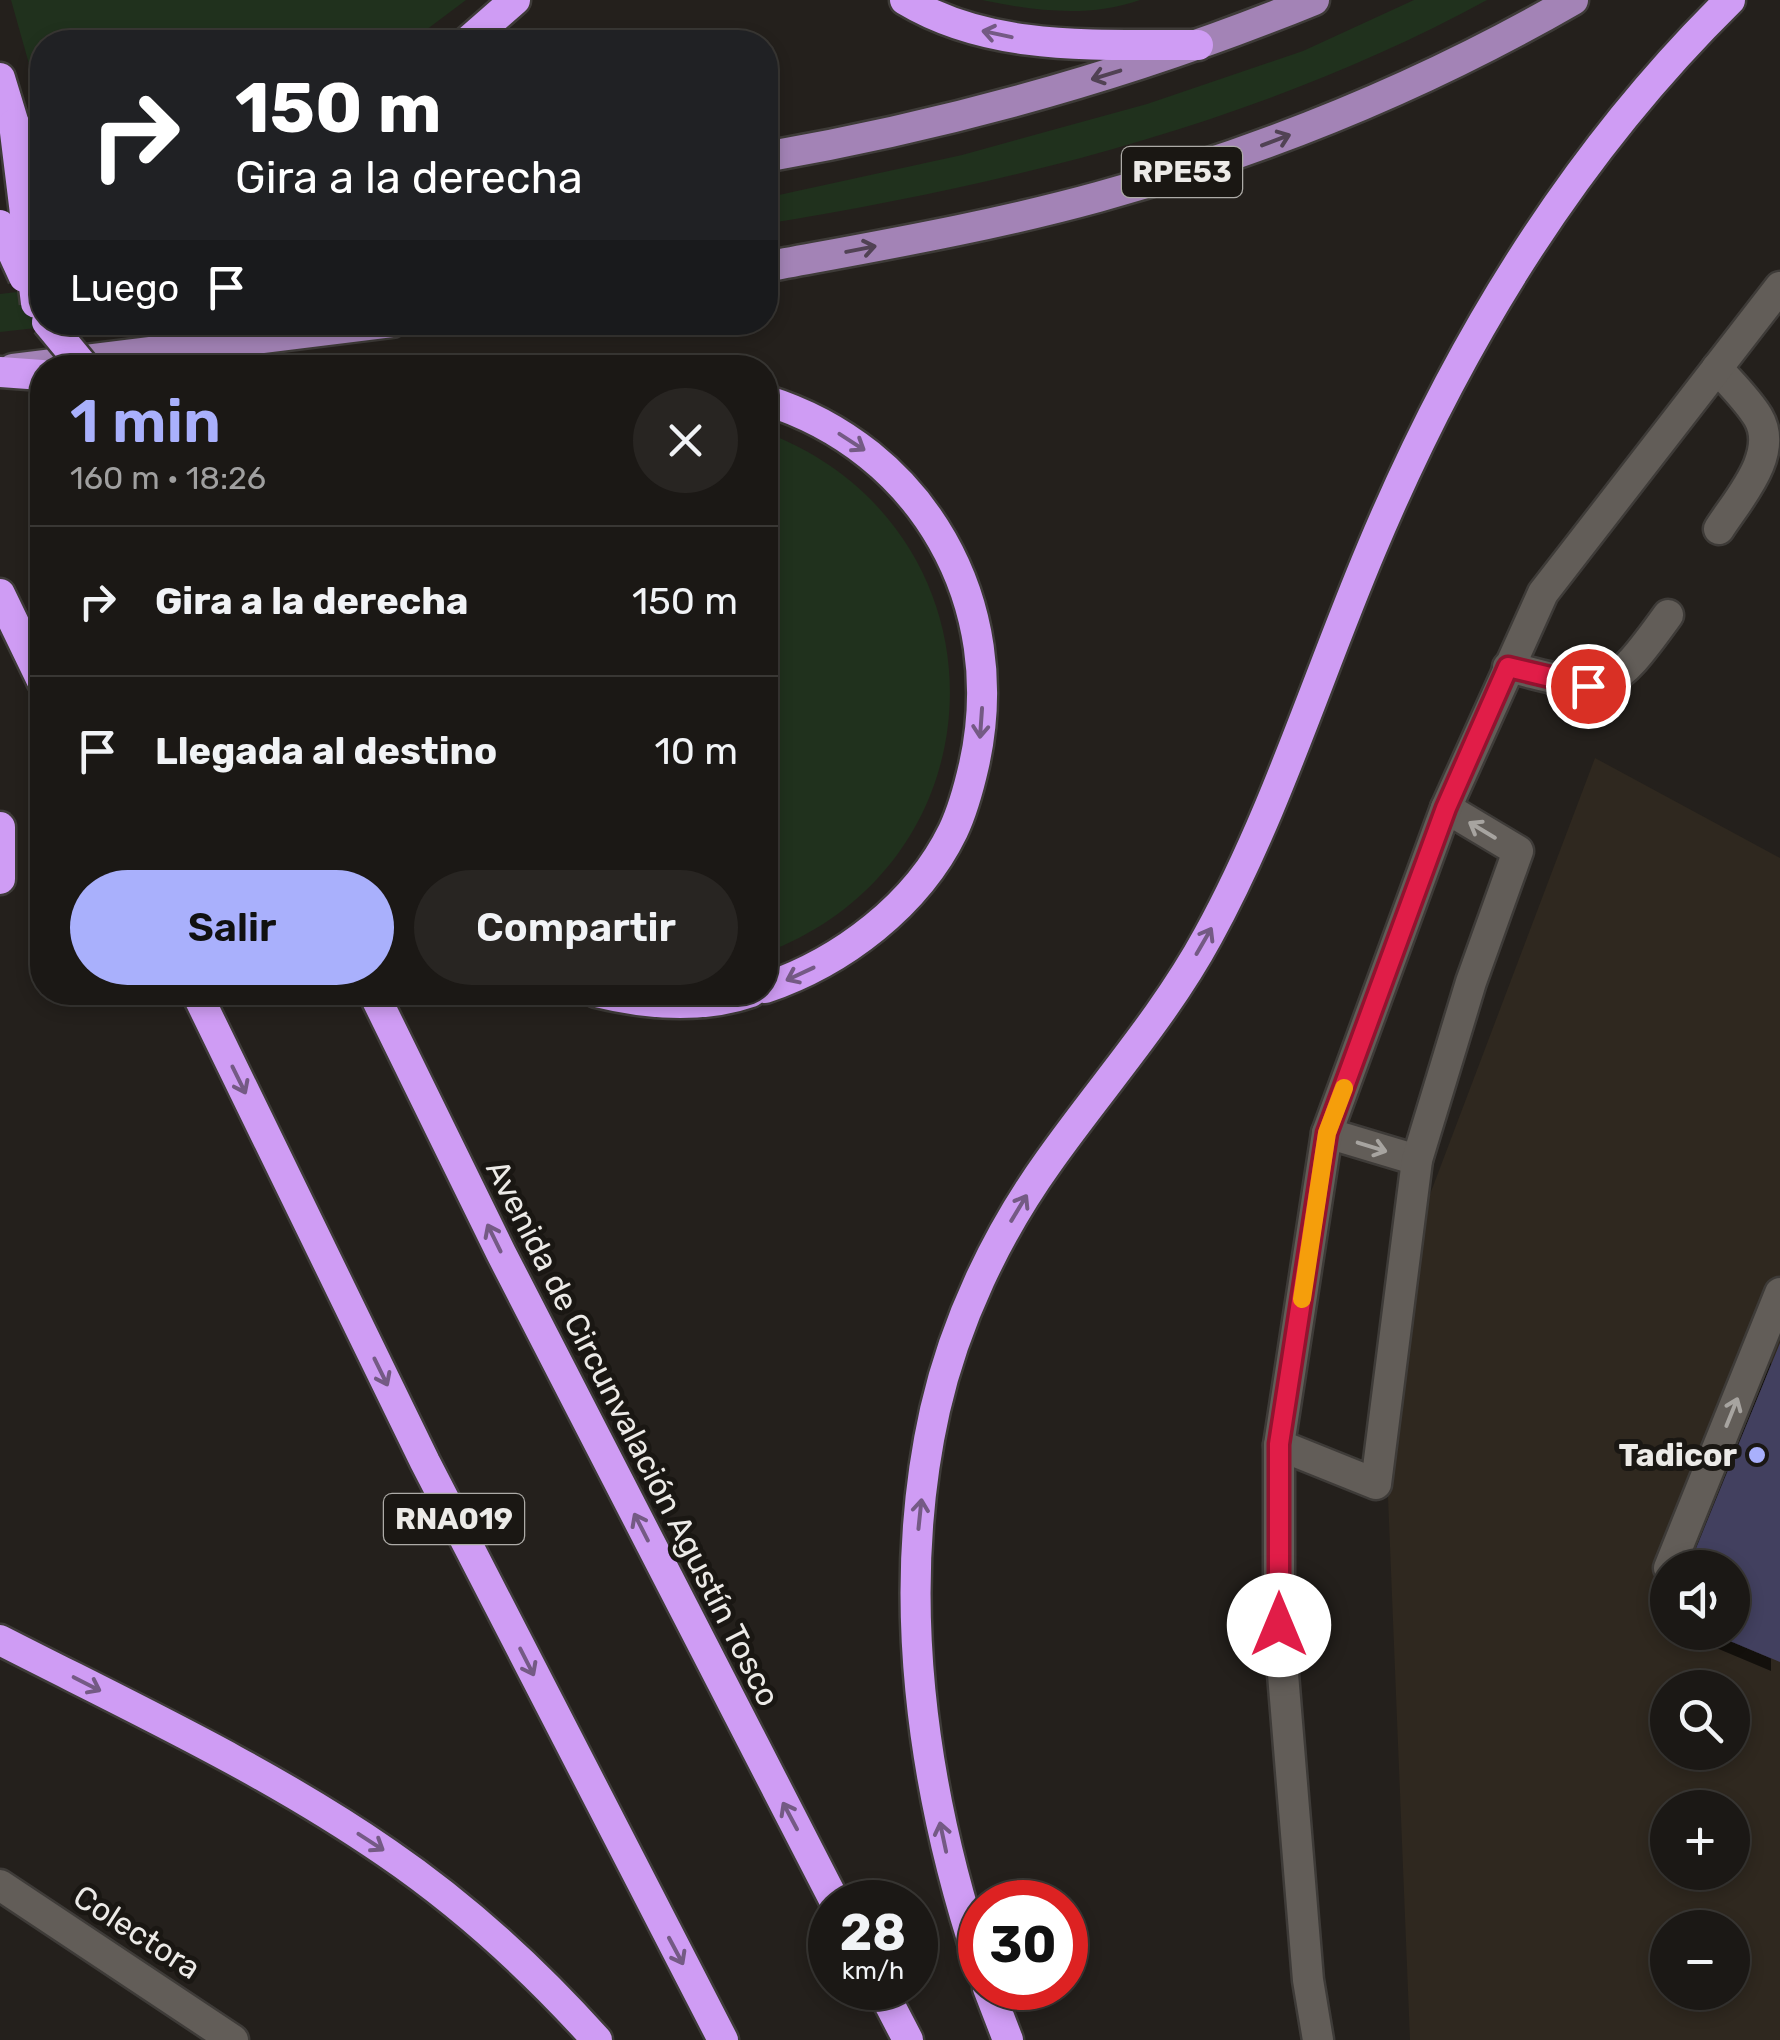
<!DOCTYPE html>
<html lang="es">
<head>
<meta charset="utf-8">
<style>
	body { margin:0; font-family:Rubik,sans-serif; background:#282522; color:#f1f3f6; height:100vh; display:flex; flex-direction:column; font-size:38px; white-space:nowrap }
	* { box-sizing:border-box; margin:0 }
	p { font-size:32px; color:#a0a0a0 }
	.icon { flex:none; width:55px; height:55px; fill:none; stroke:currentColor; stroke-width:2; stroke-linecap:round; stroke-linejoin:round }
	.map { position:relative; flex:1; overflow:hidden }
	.sheet { position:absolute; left:30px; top:355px; width:748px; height:650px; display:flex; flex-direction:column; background:#1b1815; border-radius:40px; box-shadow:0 5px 15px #0003,0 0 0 2px #393734 }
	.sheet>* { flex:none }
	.guide { position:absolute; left:30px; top:30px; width:748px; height:305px; border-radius:40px; box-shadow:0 5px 15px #0003,0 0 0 2px #393734; background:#202124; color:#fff; overflow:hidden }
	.buttons { position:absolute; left:1650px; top:1550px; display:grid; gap:20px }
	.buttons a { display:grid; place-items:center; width:100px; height:100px; border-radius:50%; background:#1b1815; box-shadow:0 5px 15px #0003,0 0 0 2px #393734; font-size:50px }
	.speed { position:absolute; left:808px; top:1880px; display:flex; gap:20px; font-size:50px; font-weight:700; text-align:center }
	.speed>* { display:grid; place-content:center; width:130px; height:130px; border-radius:50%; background:#1b1815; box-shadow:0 5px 15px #0003,0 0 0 2px #393734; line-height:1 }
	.speed small { font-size:25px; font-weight:400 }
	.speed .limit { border:15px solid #d22; background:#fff; color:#111 }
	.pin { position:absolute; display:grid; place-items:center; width:85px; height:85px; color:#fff; margin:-42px; border:5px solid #fff; border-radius:50%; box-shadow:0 2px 10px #0007 }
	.me { position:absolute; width:110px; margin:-55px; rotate:0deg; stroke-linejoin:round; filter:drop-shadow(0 0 8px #0008) }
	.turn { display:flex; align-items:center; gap:35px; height:210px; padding:0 40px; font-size:45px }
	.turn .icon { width:130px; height:130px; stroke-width:2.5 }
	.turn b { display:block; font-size:70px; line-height:85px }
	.then { display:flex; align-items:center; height:95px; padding:0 40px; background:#0003; gap:20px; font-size:38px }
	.round { display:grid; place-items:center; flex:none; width:105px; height:105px; border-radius:52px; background:#282522 }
	.head { display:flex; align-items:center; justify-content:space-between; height:170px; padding:0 40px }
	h1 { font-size:60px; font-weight:600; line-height:75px; color:#a9b0fc }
	.button { display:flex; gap:20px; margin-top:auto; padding:20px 40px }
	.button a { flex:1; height:115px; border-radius:60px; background:#a9b0fc; color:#111; font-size:40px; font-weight:600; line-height:115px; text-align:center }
	.button a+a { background:#282522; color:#f1f3f6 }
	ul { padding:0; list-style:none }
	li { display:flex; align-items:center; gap:30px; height:150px; padding:0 40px; border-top:2px solid #393734 }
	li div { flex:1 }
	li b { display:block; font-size:38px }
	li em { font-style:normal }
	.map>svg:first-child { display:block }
</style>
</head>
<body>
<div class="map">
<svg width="1780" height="2040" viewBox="0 0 1780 2040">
	<defs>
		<filter id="shadow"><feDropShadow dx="-9" dy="9" stdDeviation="0" flood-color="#0009"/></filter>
	</defs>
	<rect width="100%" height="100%" fill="#24201c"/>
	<path fill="#2f281f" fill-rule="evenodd" d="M1595,758L1780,858V2040H1410L1381,1324ZM1668,1568H1732V1632H1668ZM1668,1688H1732V1752H1668ZM1668,1808H1732V1872H1668ZM1668,1928H1732V1992H1668Z"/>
	<g fill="#20311d">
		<path d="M11,0H466L410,42H42V110Z"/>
		<path d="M982,0H1140C1089,18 1034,11 982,0Z"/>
		<path d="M1414,0H1487C1265,121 1013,184 765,224V198L962,155L1147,104L1303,51Z"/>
		<path d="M42,289V322L81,323L0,332V294Z"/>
		<path d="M765,432C1012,526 1011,860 765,953Z"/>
	</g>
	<path fill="#43415f" filter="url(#shadow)" d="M1780,1343V1662L1711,1633L1732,1632V1568H1688Z"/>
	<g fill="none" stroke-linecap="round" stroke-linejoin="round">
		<defs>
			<g id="minor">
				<path d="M1717,368C1731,384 1747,399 1758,417C1780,454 1738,499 1719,529"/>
				<path d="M1508,667C1607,691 1606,701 1668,615"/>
				<path d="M1327,1133L1417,1160"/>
				<path d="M1279,1445L1376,1484L1417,1160L1471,982L1518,851L1446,808"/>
				<path d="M1669,1568L1780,1293"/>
				<path d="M0,1885L233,2040"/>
				<path d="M1318,2040L1308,1980L1279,1625V1445L1327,1133L1446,808L1543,593L1780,287"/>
			</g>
			<g id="major">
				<path d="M765,157C953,124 1138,72 1314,0"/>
				<path d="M765,267C877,246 989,227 1098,197C1264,151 1424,86 1573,0"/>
				<path d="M13,369L392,322"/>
			</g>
			<g id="highway">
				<path d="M905,0C993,53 1100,44 1198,45"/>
				<path d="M467,42L515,0"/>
				<path d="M0,78L14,124"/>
				<path d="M0,372L42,375"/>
				<path d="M765,400C923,449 1010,604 974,765C969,787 963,810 953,831C917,905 842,962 765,988"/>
				<path d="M0,594L42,681"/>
				<path d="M0,827V879"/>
				<path d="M196,992L425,1462L723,2040"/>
				<path d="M373,992L501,1253L835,1902"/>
				<path d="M596,992C645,1004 702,1009 751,992"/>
				<path d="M0,1640C131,1707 265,1769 387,1853C463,1905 535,1971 597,2040"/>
				<path d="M980,1964C922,1789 894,1594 935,1410C955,1322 996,1235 1049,1161C1102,1086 1164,1017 1208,936C1275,814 1317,678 1371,550C1456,347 1572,155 1730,0"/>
				<path d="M881,1988L908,2040"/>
				<path d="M988,1988L1008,2040"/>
			</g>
		</defs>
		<use href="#minor" stroke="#3e3b38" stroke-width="35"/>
		<use href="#major" stroke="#3e3b38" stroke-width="35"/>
		<use href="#highway" stroke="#3e3b38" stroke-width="35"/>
		<use href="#minor" stroke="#625d58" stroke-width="30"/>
		<use href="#major" stroke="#a383b6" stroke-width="30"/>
		<use href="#highway" stroke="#cf9cf4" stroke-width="30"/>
		<defs>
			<g id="highway-bridge">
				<path d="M14,124L36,303"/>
				<path d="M0,225L24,277"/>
				<path d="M47,322L85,368"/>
			</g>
		</defs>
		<use href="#highway-bridge" stroke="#3e3b38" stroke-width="35" stroke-linecap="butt"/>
		<use href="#highway-bridge" stroke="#cf9cf4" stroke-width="30"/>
	</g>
	<defs><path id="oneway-shaft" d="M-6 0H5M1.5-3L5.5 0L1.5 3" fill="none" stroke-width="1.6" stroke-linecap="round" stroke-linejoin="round" transform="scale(2.5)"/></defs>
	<g stroke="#745a84">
		<use href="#oneway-shaft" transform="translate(997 34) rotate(-168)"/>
		<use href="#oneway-shaft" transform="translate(852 442) rotate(33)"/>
		<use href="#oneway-shaft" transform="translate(981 723) rotate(94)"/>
		<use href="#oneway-shaft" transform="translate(1204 941) rotate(-60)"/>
		<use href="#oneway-shaft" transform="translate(800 974) rotate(155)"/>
		<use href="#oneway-shaft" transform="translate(239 1080) rotate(64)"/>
		<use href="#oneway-shaft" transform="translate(1019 1208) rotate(-59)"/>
		<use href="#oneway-shaft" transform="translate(494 1238) rotate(-116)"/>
		<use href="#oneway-shaft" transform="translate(381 1372) rotate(64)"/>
		<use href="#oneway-shaft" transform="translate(920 1514) rotate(-84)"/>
		<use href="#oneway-shaft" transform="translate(641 1527) rotate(-117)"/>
		<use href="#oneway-shaft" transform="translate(527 1662) rotate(63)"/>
		<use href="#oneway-shaft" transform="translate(87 1684) rotate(27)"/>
		<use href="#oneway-shaft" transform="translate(790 1816) rotate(-118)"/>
		<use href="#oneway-shaft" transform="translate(943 1837) rotate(-102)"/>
		<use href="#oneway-shaft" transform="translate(371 1842) rotate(33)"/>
		<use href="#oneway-shaft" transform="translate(676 1951) rotate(62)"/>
	</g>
	<g stroke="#514254">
		<use href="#oneway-shaft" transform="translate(1106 75) rotate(163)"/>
		<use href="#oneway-shaft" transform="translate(1276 140) rotate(-21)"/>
		<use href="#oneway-shaft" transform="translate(861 249) rotate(-11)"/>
	</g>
	<g stroke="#a7a4a0">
		<use href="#oneway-shaft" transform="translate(1482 830) rotate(-149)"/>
		<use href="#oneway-shaft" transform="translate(1372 1147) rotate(17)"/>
		<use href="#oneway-shaft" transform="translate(1732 1412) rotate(-68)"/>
	</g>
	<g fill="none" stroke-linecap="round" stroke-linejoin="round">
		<defs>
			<path id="route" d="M1279,1625V1444L1327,1133L1446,808L1508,667L1588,686"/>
		</defs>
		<use href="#route" stroke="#92132f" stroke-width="25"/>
		<use href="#route" stroke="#e11d48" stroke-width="18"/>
		<path stroke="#f59e0b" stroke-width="18" d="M1302,1299L1327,1133L1344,1088"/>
	</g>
	<circle fill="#a9b0fc" stroke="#1a1713" stroke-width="4" cx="1757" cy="1455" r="10"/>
	<g text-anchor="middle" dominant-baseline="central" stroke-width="10" stroke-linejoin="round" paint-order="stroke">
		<g fill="#1a1713" stroke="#adaba7" stroke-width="2.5">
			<rect x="1122" y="147" width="120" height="50" rx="8"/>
			<rect x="384" y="1494" width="140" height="50" rx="8"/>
		</g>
		<g font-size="30" font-weight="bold" fill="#eceae7">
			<text x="1182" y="172">RPE53</text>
			<text x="454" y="1519">RNA019</text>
		</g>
		<g font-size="32" fill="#eceae7" stroke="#1a1713">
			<text transform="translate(633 1433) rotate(63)">Avenida de Circunvalación Agustín Tosco</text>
			<text transform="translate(137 1932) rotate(33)">Colectora</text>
		</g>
		<g font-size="32" font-weight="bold" fill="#eceae7" stroke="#1a1713" text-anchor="end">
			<text x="1737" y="1455">Tadicor</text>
		</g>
	</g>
</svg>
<div class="buttons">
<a><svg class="icon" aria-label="sound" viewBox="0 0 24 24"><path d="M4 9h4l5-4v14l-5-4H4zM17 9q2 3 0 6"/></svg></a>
<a><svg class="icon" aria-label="search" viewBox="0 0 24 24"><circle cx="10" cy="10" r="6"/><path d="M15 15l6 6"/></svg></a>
<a>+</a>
<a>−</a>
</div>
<div class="speed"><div>28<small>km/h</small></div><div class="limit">30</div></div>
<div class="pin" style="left:1588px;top:686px;background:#d93025"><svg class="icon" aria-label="arrive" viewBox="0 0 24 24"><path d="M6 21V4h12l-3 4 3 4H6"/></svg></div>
<svg class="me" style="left:1279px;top:1625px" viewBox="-20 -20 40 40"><circle r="19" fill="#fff"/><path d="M0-13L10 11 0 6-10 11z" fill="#e11d48"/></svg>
<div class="guide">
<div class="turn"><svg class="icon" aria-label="right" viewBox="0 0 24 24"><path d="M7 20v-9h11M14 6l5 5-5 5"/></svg><div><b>150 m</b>Gira a la derecha</div></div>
<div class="then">Luego<svg class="icon" aria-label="arrive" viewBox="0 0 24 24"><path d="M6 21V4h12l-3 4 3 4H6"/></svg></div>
</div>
<section class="sheet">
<div class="head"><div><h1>1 min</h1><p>160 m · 18:26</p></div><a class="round"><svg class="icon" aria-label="close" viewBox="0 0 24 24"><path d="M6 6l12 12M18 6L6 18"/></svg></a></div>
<ul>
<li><svg class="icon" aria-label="right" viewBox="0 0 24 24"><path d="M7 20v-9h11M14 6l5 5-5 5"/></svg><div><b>Gira a la derecha</b></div><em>150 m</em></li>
<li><svg class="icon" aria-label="arrive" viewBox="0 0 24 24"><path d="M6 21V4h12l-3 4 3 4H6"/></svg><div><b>Llegada al destino</b></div><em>10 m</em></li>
</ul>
<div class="button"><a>Salir</a><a>Compartir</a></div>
</section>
</div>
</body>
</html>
